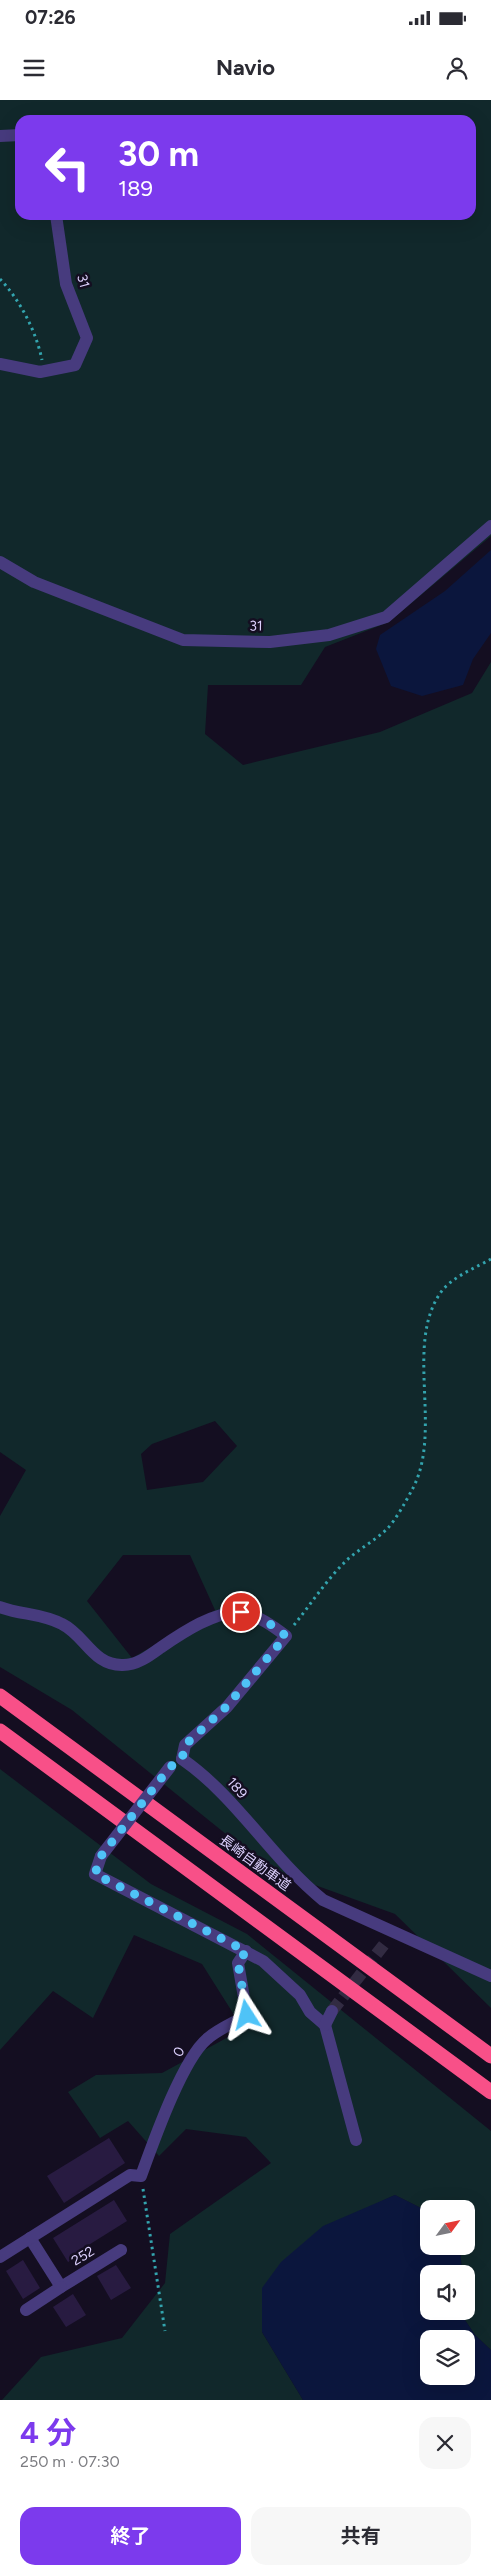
<!DOCTYPE html>
<html lang="ja">
<head>
<meta charset="utf-8">
<style>
	body { margin:0; font-family:Figtree,"Noto Sans JP",sans-serif; background:#f7f7f7; color:#2b2b33; height:100vh; display:flex; flex-direction:column; font-size:19px; white-space:nowrap }
	* { box-sizing:border-box; margin:0 }
	p { font-size:16px; color:#7c7c81 }
	.icon { flex:none; width:28px; height:28px; fill:none; stroke:currentColor; stroke-width:2; stroke-linecap:round; stroke-linejoin:round }
	.map { position:relative; height:2300px; overflow:hidden }
	.side { display:flex; flex-direction:column; background:#fff; flex:1 }
	.side>* { flex:none }
	.hud { position:absolute; left:15px; top:15px; width:461px; height:105px; border-radius:15px; box-shadow:0 5px 20px #0002; background:#7c3aed; color:#fff; overflow:hidden }
	.needle { width:32px; rotate:57deg }
	.buttons { position:absolute; left:420px; top:2100px; display:grid; gap:10px }
	.buttons a { display:grid; place-items:center; width:55px; height:55px; border-radius:10px; background:#fff; box-shadow:0 5px 20px #0002; font-size:25px }
	.pin { position:absolute; display:grid; place-items:center; width:42px; height:42px; color:#fff; margin:-21px; border:2px solid #fff; border-radius:50%; box-shadow:0 1px 5px #0007 }
	.me { position:absolute; width:55px; margin:-28px; rotate:351deg; stroke-linejoin:round; filter:drop-shadow(0 0 4px #0008) }
	.turn { display:flex; align-items:center; gap:18px; height:105px; padding:0 20px; font-size:22px }
	.turn .icon { width:65px; height:65px; stroke-width:2.5 }
	.turn b { display:block; font-size:35px; line-height:42px }
	.round { display:grid; place-items:center; flex:none; width:52px; height:52px; border-radius:15px; background:#f7f7f7 }
	.overview { display:flex; align-items:center; justify-content:space-between; height:85px; padding:0 20px }
	h1 { font-size:30px; font-weight:700; line-height:38px; color:#7c3aed }
	.cta { display:flex; gap:10px; margin-top:auto; padding:10px 20px }
	.cta a { flex:1; height:58px; border-radius:15px; background:#7c3aed; color:#fff; font-size:20px; font-weight:700; line-height:58px; text-align:center }
	.cta a+a { background:#f7f7f7; color:#2b2b33 }
	.status { display:flex; justify-content:space-between; align-items:center; height:35px; padding:0 25px; background:#fff; direction:ltr }
	.status svg { height:14px; fill:currentColor }
	header { display:flex; justify-content:space-between; align-items:center; height:65px; padding:0 20px; background:#fff; font-size:22px; font-weight:700 }
	.map>svg:first-child { display:block }
</style>
</head>
<body>
<div class="status"><b>07:26</b><svg viewBox="0 0 49 12"><path d="M0 12V9h3v3zM5 12V6h3v6zM10 12V3h3v9zM15 12V0h3v12zM26 1h20v11H26zM47 4h2v5h-2z"/></svg></div>
<header><svg class="icon" aria-label="menu" viewBox="0 0 24 24"><path d="M4 6h16M4 12h16M4 18h16"/></svg>Navio<svg class="icon" aria-label="person" viewBox="0 0 24 24"><circle cx="12" cy="8" r="4"/><path d="M4 21q1-7 8-7t8 7"/></svg></header>
<div class="map">
<svg width="491" height="2300" viewBox="0 0 491 2300">
	<rect width="100%" height="100%" fill="#140e21"/>
	<g fill="#11282b" fill-rule="evenodd">
		<path d="M0,0H491V436L389,522L325,547L301,585H208L205,634L243,665L380,632L472,593L491,562V1908L395,1814L268,1768L72,1610L0,1567V1416L26,1370L0,1352ZM20,20H471V115H20ZM215,1321L237,1346L203,1382L147,1390L141,1354L152,1344ZM123,1455H190L215,1510L132,1558L87,1501Z"/>
		<path d="M0,1669L151,1784L247,1834L491,2031V2250L475,2235L459,2211H466V2174H462L460,2146H466V2109H429V2112L395,2095L363,2110L262,2232L303,2300H2L41,2257L122,2238L165,2183L170,2134L271,2063L246,2037L186,2029L159,2056L128,2021L100,2038L68,1992L96,1975L162,1973L243,1929L202,1864L134,1835L93,1918L53,1891L0,1950Z"/>
	</g>
	<g fill="#0b163d" fill-rule="evenodd">
		<path d="M491,450V533L473,559L463,585L422,596L391,586L376,549L380,535L445,491Z"/>
		<path d="M395,2095L429,2112V2146H460L462,2174H429V2211H459L475,2235L491,2250V2300H303L262,2232V2188L281,2162L323,2126ZM429,2239H466V2276H429Z"/>
	</g>
	<g fill="#281b41">
		<path d="M109,2038L125,2063L64,2103L47,2076Z"/>
		<path d="M114,2100L127,2121L87,2146L89,2149L68,2162L53,2138Z"/>
		<path d="M23,2160L40,2188L23,2199L6,2171Z"/>
		<path d="M116,2165L131,2188L111,2200L97,2176Z"/>
		<path d="M73,2194L86,2215L66,2227L53,2207Z"/>
	</g>
	<g fill="none" stroke-linecap="round" stroke-linejoin="round">
		<path stroke="#322b42" stroke-width="12" stroke-dasharray="12 6" stroke-linecap="butt" d="M332,1911L386,1842"/>
		<g stroke="#33a4ae" stroke-width="3" stroke-dasharray="2.5 4" stroke-linecap="butt">
			<path d="M0,179C20,200 36,231 42,260"/>
			<path d="M294,1525C311,1504 327,1479 347,1460C359,1449 374,1441 386,1430C396,1420 406,1401 413,1388C443,1330 404,1244 441,1192C452,1177 475,1168 491,1159"/>
			<path d="M143,2089L165,2231"/>
		</g>
		<g stroke="#473b7e" stroke-width="12">
			<path d="M0,36L20,35"/>
			<path d="M0,264L40,272L75,265L87,238L66,184L56,115"/>
			<path d="M0,462L34,482L183,540L270,542L329,535L386,517L491,426"/>
			<path d="M0,1507C21,1515 41,1513 62,1524C85,1535 93,1566 123,1565C137,1565 149,1556 160,1548C179,1535 218,1508 243,1513C259,1516 273,1526 286,1536L227,1607L185,1645L182,1659"/>
			<path d="M182,1659C237,1697 271,1758 323,1800L491,1876"/>
			<path d="M101,1756L95,1774L263,1861L300,1895L310,1912L325,1925"/>
			<path d="M325,1925L356,2040"/>
			<path d="M325,1925L332,1911"/>
			<path d="M30,2138L61,2187L121,2150"/>
			<path d="M0,2157L130,2075L141,2076C153,2043 182,1960 207,1939C218,1929 234,1923 247,1915L238,1863L246,1851"/>
			<path d="M26,2210L61,2187"/>
		</g>
		<g stroke="#f85088" stroke-width="15">
			<path d="M0,1596L491,1956"/>
			<path d="M0,1631L491,1992"/>
		</g>
		<path stroke="#473b7e" stroke-width="12" d="M101,1756L170,1667"/>
	</g>
	<g fill="none" stroke-linecap="round" stroke-linejoin="round">
		<path stroke="#4fc3f7" stroke-width="9" stroke-dasharray="0 16.2" d="M241,1512L270,1524L286,1536L226,1607L185,1645L182,1659L170,1667L101,1756L95,1774L246,1851L238,1863L247,1915"/>
	</g>
	<g text-anchor="middle" dominant-baseline="central" stroke-width="5" stroke-linejoin="round" paint-order="stroke">
		<g font-size="14" fill="#dcd0fd" stroke="#140e21">
			<text transform="translate(83 181) rotate(75)">31</text>
			<text transform="translate(256 526) rotate(1)">31</text>
			<text transform="translate(237 1688) rotate(49)">189</text>
			<text transform="translate(255 1763) rotate(36)">長崎自動車道</text>
			<text transform="translate(179 1952) rotate(-61)">0</text>
			<text transform="translate(83 2156) rotate(-32)">252</text>
		</g>
	</g>
</svg>
<div class="buttons">
<a><svg class="needle" viewBox="-14 -14 28 28"><path d="M0-13l5 13h-10z" fill="#e53935"/><path d="M0 13l5-13h-10z" fill="#7c7c81"/></svg></a>
<a><svg class="icon" aria-label="sound" viewBox="0 0 24 24"><path d="M4 9h4l5-4v14l-5-4H4zM17 9q2 3 0 6"/></svg></a>
<a><svg class="icon" aria-label="layers" viewBox="0 0 24 24"><path d="M12 4l9 5-9 5-9-5zM3 14l9 5 9-5"/></svg></a>
</div>
<div class="pin" style="left:241px;top:1512px;background:#d93025"><svg class="icon" aria-label="arrive" viewBox="0 0 24 24"><path d="M6 21V4h12l-3 4 3 4H6"/></svg></div>
<svg class="me" style="left:247px;top:1915px" viewBox="-20 -20 40 40"><path d="M0-17L14 15 0 8-14 15z" fill="#4fc3f7" stroke="#fff" stroke-width="4"/></svg>
<div class="hud">
<div class="turn"><svg class="icon" aria-label="left" viewBox="0 0 24 24"><path d="M17 20v-9H6M10 6l-5 5 5 5"/></svg><div><b>30 m</b>189</div></div>
</div>
</div>
<section class="side">
<div class="overview"><div><h1>4 分</h1><p>250 m · 07:30</p></div><a class="round"><svg class="icon" aria-label="close" viewBox="0 0 24 24"><path d="M6 6l12 12M18 6L6 18"/></svg></a></div>
<div class="cta"><a>終了</a><a>共有</a></div>
</section>
</body>
</html>
